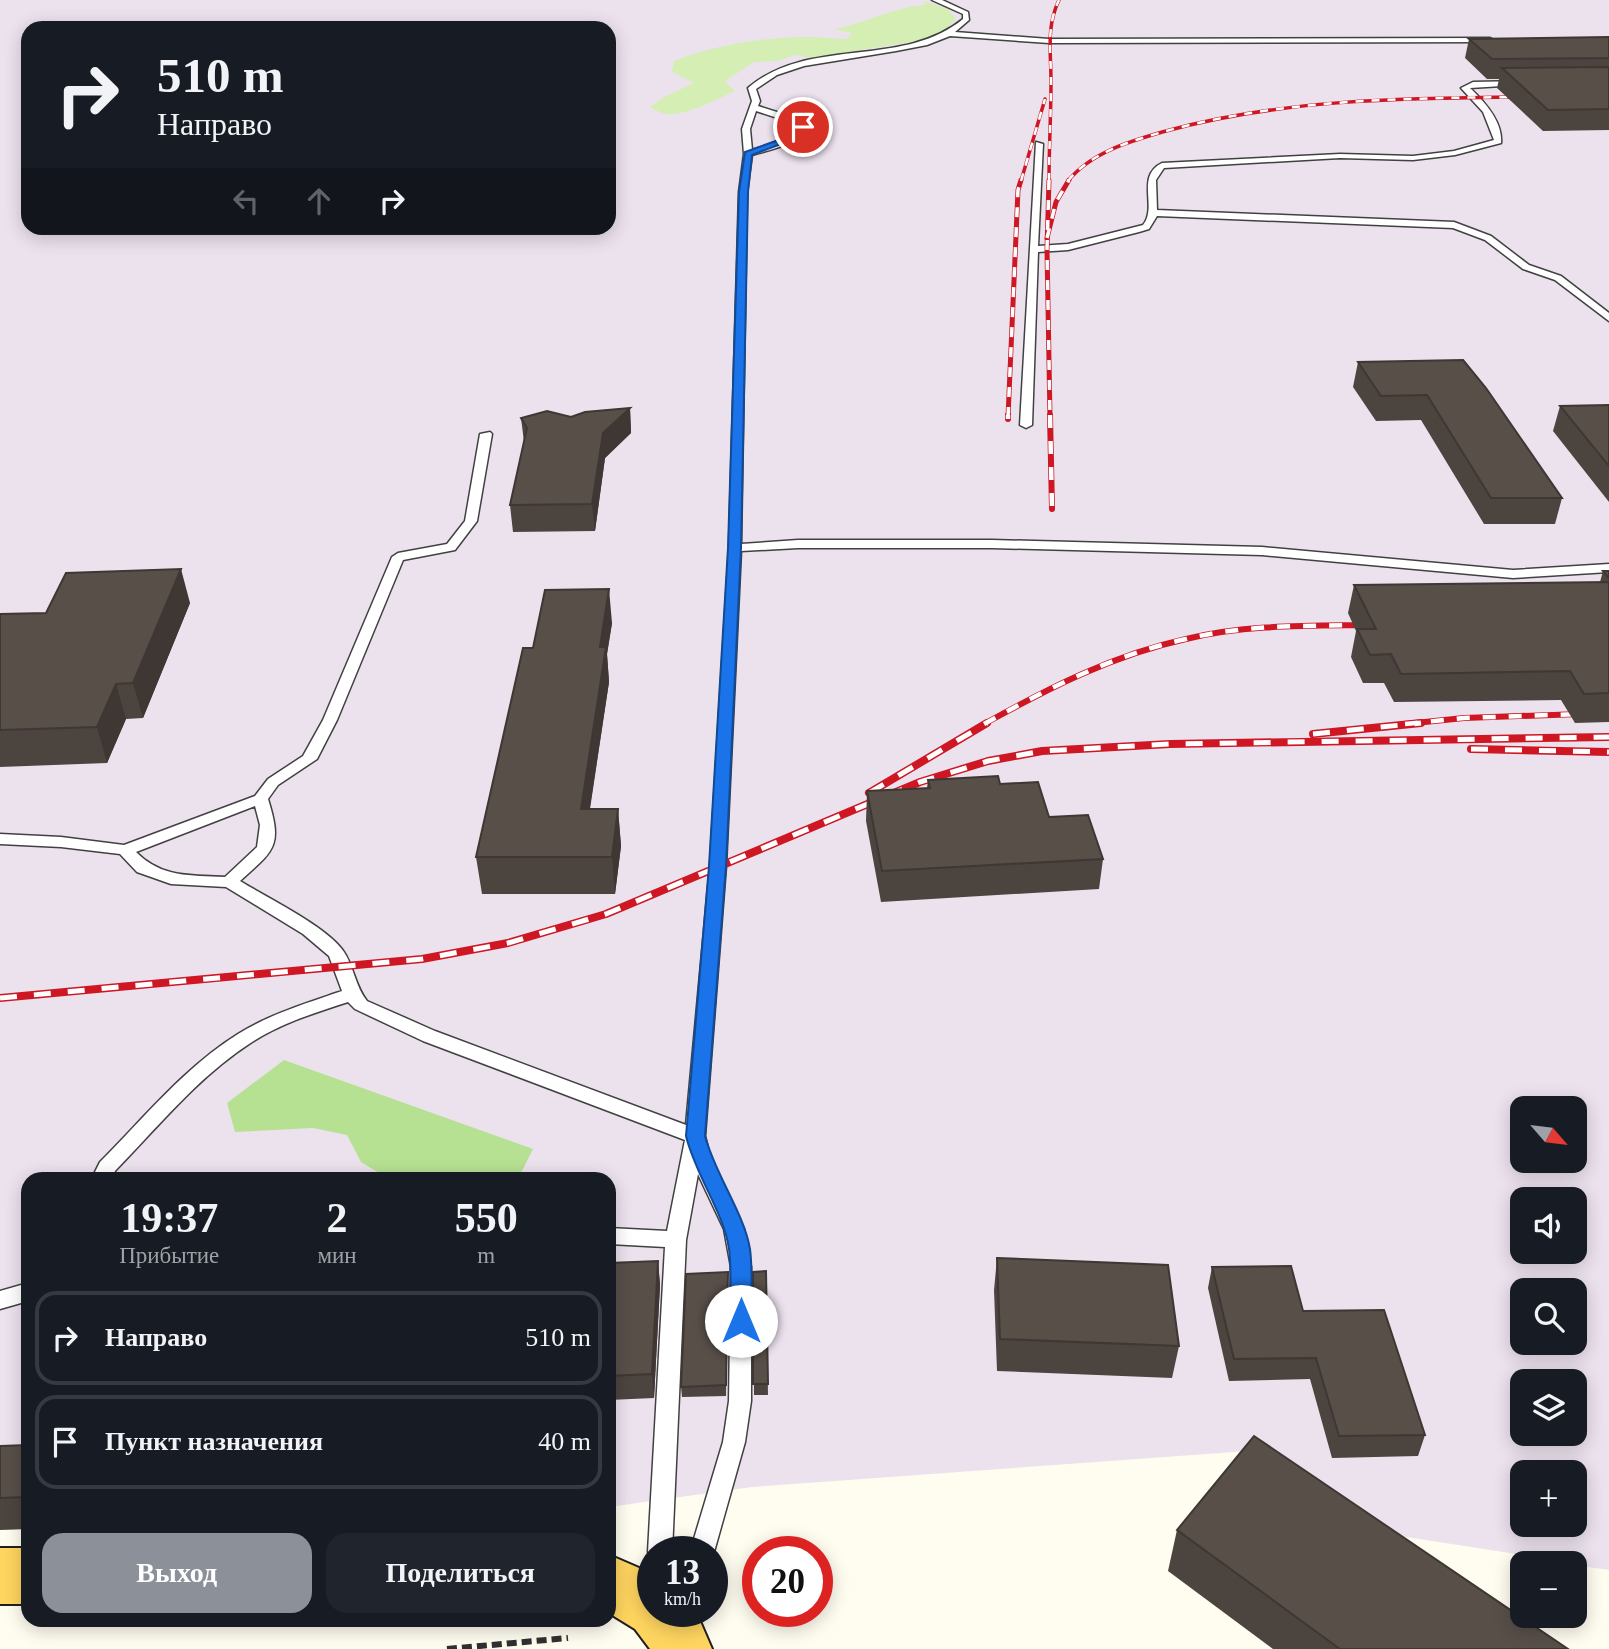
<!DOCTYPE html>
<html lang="ru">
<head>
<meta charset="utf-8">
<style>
	body { margin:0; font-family:"Times New Roman",serif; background:#20242c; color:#f1f3f6; height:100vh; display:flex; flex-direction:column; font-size:26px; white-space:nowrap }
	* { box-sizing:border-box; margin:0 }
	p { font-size:23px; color:#9ea1a6 }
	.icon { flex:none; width:38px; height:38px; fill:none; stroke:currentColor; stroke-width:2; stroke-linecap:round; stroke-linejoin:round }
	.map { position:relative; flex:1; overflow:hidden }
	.sheet { position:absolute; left:21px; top:1172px; width:595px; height:455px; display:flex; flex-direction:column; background:#171b24; border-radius:21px; box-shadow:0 4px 18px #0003 }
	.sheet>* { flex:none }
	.hud { position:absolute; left:21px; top:21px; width:595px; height:214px; border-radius:21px; box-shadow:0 4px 18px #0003; background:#171b24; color:#f1f3f6; overflow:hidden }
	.needle { width:46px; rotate:118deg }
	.buttons { position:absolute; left:1510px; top:1096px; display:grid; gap:14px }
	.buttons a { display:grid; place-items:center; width:77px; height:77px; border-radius:14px; background:#171b24; box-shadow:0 4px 18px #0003; font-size:35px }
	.speed { position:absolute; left:637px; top:1536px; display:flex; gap:14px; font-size:35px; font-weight:700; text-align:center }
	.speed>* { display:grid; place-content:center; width:91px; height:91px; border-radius:50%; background:#171b24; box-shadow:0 4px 18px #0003; line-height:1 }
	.speed small { font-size:18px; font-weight:400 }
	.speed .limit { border:10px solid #d22; background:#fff; color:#111 }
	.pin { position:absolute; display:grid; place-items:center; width:60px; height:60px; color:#fff; margin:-30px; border:4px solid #fff; border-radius:50%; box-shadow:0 2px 7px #0007 }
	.me { position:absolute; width:77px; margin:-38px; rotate:0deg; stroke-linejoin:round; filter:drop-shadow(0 0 5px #0008) }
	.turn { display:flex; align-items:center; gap:24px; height:147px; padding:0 21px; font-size:32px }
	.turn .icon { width:91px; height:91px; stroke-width:2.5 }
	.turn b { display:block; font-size:49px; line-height:60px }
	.lanes { display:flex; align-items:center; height:66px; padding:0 21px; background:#0003; justify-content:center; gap:35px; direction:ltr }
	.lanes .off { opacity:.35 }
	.eta { display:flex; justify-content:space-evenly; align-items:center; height:119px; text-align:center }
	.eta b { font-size:42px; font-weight:600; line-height:49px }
	.action { display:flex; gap:14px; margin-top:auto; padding:14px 21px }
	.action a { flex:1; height:80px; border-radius:21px; background:#8c9099; color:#fff; font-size:28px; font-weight:600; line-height:80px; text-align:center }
	.action a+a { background:#20242c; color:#f1f3f6 }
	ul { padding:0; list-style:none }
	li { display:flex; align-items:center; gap:21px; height:94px; margin:0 14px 10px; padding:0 7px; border:4px solid #363941; border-radius:21px }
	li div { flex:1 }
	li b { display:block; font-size:26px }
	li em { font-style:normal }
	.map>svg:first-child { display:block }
</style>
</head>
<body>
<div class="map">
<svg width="1609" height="1649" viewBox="0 0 1609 1649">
	<rect width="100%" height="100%" fill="#fffcf0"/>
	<path fill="#ece2ee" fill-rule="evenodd" d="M0,0H1609V1570L1575,1565V1563L1361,1530L1262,1450L752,1487L609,1507V1180H28V1529L0,1530ZM28,28H609V228H28ZM1522,1108H1575V1160H1522ZM1522,1199H1575V1251H1522ZM1522,1290H1575V1342H1522ZM1522,1381H1575V1433H1522ZM1522,1472H1575V1524H1522Z"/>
	<path fill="#d4eeb4" d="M923,1L947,8L956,19L945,31L917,41L811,58L795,55L778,61L754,62L725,81L735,91C715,100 687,116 665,114C660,113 654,109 650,107L662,98L694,83L672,72L674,61C713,46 754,39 797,37C813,36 829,39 846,39L852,33L834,29C866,23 893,7 925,5Z"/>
	<path fill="#b7e192" d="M284,1060L533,1149L518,1179H389L361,1162L347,1135L313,1128L235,1132L227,1103Z"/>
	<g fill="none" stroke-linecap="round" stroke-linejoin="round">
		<defs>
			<g id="lane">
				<path d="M932,0H942L968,12L969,20L955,32L1049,39L1490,38L1494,40L1490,42L1049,43L950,36L927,45L896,51L804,66L777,75L756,89L760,101L758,106L802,120L807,127C794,146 772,149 752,155L747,192L741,544L798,540H992L1262,547L1513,570L1609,564V572L1513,578L1262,555L992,548H798L741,551L726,866L705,1136L711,1160L744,1229L751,1267V1401L745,1442L714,1552L712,1556V1552H690L723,1442L729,1401L731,1267L724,1229L698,1174L686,1240L672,1552H653V1560L648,1552L665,1247L609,1244V1228L667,1231L685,1140L423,1041L355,1009L348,1002C314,1013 279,1024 249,1044C197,1078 157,1128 115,1171L111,1180H91L100,1162C144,1118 185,1067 238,1034C270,1014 307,1003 342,991L329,956L303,934L226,887L171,884L137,872L120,854L61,847L0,844V834L61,837L124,845L255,796L268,779L303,756L323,720L392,557L398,553L447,544L465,521L480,434L490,432L492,434L477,521L455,550L403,560L337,720L317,759L278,785L268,799C283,847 274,850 240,881C266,897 328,927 344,952C354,967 355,986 367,1001L435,1031L686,1125L710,866L729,548L739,192L744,154L742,129L752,101L748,88C808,36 902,69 963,19V14ZM756,111L796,124L799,127L783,140L752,150L750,129ZM255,806L260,825L257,847L225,877C190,875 162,878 136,852Z"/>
				<path d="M1522,81L1519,85L1470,88C1485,102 1503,122 1501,143L1455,155L1413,160L1340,158L1164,168L1156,180L1157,210L1454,222L1491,236L1529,265L1561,276L1609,313V321L1555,280L1523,269L1485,240L1453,228L1157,216L1149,229L1139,232L1068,250L1038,252L1032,425L1026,428L1020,425L1036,142L1043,144L1038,246L1068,244L1143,225C1158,207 1135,176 1162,163L1340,154L1413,156L1454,151L1494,140L1483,112L1461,88L1473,82Z"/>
				<path d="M28,1283V1301L0,1309V1291Z"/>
			</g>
			<g id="primary">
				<rect x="0" y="1548" width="28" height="56"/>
				<path d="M609,1555L653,1574V1612H696L712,1649H650L635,1629L609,1613Z"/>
			</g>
		</defs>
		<use href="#lane" stroke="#414141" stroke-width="3"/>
		<use href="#primary" stroke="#1f1f1f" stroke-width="4"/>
		<path stroke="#303030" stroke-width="6" stroke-dasharray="10 5" stroke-linecap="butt" d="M447,1649L568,1638"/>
		<use href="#lane" fill="#fff" fill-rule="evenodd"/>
		<use href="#primary" fill="#ffd560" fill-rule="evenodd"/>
		<defs>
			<g id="rail-far3">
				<path d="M1021,181L1045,99"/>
				<path d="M1049,181C1049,148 1051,115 1051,81C1051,52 1046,27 1059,0"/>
				<path d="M1068,181C1091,152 1131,141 1166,131C1284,99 1403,98 1525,97"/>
			</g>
			<g id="rail-far2">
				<path d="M1049,180L1047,249L1050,417"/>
				<path d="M1047,238L1056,202L1069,180"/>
				<path d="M1008,417L1018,190L1021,180"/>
			</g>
			<g id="rail-far1">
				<path d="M1050,415L1052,509"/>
				<path d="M1008,419V415"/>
				<path d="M984,724C1049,688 1113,655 1186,639C1247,624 1311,626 1373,625"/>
				<path d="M1405,724L1464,718L1609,713"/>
			</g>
			<g id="rail">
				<path d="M1313,734L1421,723"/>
				<path d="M1471,749L1609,752"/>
				<path d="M869,793L987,723"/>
				<path d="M0,998L422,959L508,943L606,914L920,782L988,761L1042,751L1170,744L1609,737"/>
			</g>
		</defs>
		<use href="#rail-far3" stroke="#ce1723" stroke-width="3.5"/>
		<use href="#rail-far2" stroke="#ce1723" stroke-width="5"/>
		<use href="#rail-far1" stroke="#ce1723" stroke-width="6"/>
		<use href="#rail" stroke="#ce1723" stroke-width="8"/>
		<use href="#rail-far3" stroke="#fff" stroke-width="2.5" stroke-dasharray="8" stroke-linecap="butt"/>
		<use href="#rail-far2" stroke="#fff" stroke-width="3.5" stroke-dasharray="10" stroke-linecap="butt"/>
		<use href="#rail-far1" stroke="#fff" stroke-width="4.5" stroke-dasharray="13" stroke-linecap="butt"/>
		<use href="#rail" stroke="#fff" stroke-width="5" stroke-dasharray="17" stroke-linecap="butt"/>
	</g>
	<g fill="#4c443f">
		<path d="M1609,37V130L1543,131L1497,88L1499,79H1487L1465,58L1469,39Z"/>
		<path d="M1463,360L1562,498L1555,524H1484L1421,420L1376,421L1353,387L1358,362Z"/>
		<path d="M1609,405V502L1553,431L1560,406Z"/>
		<path d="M630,408L631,433L605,458L595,531L513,532L510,505L524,442L521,418L571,417Z"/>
		<path d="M1603,571H1609V722L1575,723L1561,700L1394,702L1384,683H1363L1351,657L1356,631L1348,613L1354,585L1600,582Z"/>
		<path d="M190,603L143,718L126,719L107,763L0,767V614L46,613Z"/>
		<path d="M612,623L607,654L609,682L590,809H618L621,846L615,894H482L476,857L533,648Z"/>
		<path d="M928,780L1000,784L1049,817L1103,859L1099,889L881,902L866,821L867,791L927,788Z"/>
		<path d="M997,1258L1179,1346L1172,1378L997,1371L994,1290Z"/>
		<path d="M658,1261L660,1285L654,1398L609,1400V1263Z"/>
		<path d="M1212,1267L1303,1311L1425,1435L1418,1456L1332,1458L1310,1379L1229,1381L1208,1288Z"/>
		<path d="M766,1271L768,1395H754L753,1272Z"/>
		<path d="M728,1283L726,1396L682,1397L681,1387Z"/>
		<path d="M28,1445V1529L0,1530V1446Z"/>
		<path d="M1177,1530L1568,1649H1273L1168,1571Z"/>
	</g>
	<g fill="#3e3733">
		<path d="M630,408L631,433L605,458L595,531L592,504L603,433Z"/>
		<path d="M181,569L190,603L143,718L133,683Z"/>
		<path d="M609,589L612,623L607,654L609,682L584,846L581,809L600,647Z"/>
		<path d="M116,684L126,719L107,763L97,727Z"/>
		<path d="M618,809L621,846L615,894L612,857Z"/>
		<path d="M658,1261L660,1285L654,1398L652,1374Z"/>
	</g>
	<g fill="#584f49" stroke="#3e3733" stroke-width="2">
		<path d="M1609,37V58L1492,59L1469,39Z"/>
		<path d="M1609,67V109L1548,110L1502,68Z"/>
		<path d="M1463,360L1486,388L1562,498H1491L1427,395L1381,396L1358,362Z"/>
		<path d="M1609,405V466L1560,406Z"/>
		<path d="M630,408L603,433L592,504L510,505L527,428L521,418L547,411L571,417L585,412Z"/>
		<path d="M181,569L133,683L116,684L97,727L0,730V614L46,613L66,573Z"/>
		<path d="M1603,571H1609V578Z"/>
		<path d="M1609,582V693L1584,694L1570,671L1401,674L1391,654L1370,655L1357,629H1376L1354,585Z"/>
		<path d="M609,589L600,647H606L581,809H618L612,857H476L523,648H533L545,590Z"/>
		<path d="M998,776L1000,784L1038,782L1049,817L1088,815L1103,859L882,871L867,791L930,788L928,780Z"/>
		<path d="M997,1258L1168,1265L1179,1346L1000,1339Z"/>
		<path d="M658,1261L652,1374L609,1376V1263Z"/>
		<path d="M1291,1266L1303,1311L1384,1310L1425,1435L1339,1436L1316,1358L1234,1359L1212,1267Z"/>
		<path d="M766,1271L768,1384H753V1272Z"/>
		<path d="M728,1272L726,1385L681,1387L686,1274Z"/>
		<path d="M1254,1436L1568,1649H1340L1177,1530Z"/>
		<path d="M28,1445V1497L0,1498V1446Z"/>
	</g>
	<path fill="#1a73e8" stroke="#114b97" stroke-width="2" d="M803,125L807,127L802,136L752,155L748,192L741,548L726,866L705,1136C715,1174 744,1213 750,1249C753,1272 751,1298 751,1321L748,1327L741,1330L733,1327L730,1321C730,1298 732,1272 729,1249C724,1213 695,1174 686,1136L709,866L728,548L739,192L745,152L787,137Z"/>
</svg>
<div class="buttons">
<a><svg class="needle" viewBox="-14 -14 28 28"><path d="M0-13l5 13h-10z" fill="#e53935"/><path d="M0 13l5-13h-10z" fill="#9ea1a6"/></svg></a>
<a><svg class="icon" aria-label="sound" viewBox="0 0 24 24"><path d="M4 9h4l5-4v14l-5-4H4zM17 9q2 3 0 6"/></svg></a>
<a><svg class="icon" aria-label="search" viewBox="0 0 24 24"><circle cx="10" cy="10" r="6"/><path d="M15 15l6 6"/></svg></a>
<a><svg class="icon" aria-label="layers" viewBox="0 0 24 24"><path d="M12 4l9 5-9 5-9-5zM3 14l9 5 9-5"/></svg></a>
<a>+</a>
<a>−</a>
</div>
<div class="speed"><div>13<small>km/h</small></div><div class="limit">20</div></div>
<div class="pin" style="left:803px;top:127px;background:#d93025"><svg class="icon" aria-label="arrive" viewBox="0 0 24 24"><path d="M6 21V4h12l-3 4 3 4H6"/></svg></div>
<svg class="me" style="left:741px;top:1321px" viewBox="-20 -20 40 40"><circle r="19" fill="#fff"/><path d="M0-13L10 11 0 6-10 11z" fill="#1a73e8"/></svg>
<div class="hud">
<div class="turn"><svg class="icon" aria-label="right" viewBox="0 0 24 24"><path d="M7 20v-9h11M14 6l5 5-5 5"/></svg><div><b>510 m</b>Направо</div></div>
<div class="lanes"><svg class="icon off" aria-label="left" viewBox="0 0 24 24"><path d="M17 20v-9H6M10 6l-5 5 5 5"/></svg><svg class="icon off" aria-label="ahead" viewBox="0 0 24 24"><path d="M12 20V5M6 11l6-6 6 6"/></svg><svg class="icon" aria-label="right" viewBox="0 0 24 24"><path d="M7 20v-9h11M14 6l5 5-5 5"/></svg></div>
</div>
<section class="sheet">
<div class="eta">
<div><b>19:37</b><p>Прибытие</p></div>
<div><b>2</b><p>мин</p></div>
<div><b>550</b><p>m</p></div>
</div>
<ul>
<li><svg class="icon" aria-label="right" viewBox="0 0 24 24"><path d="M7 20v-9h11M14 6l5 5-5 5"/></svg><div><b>Направо</b></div><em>510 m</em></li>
<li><svg class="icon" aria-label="arrive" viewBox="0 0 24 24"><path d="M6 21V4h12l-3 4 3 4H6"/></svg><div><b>Пункт назначения</b></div><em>40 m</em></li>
</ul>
<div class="action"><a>Выход</a><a>Поделиться</a></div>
</section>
</div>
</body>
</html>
